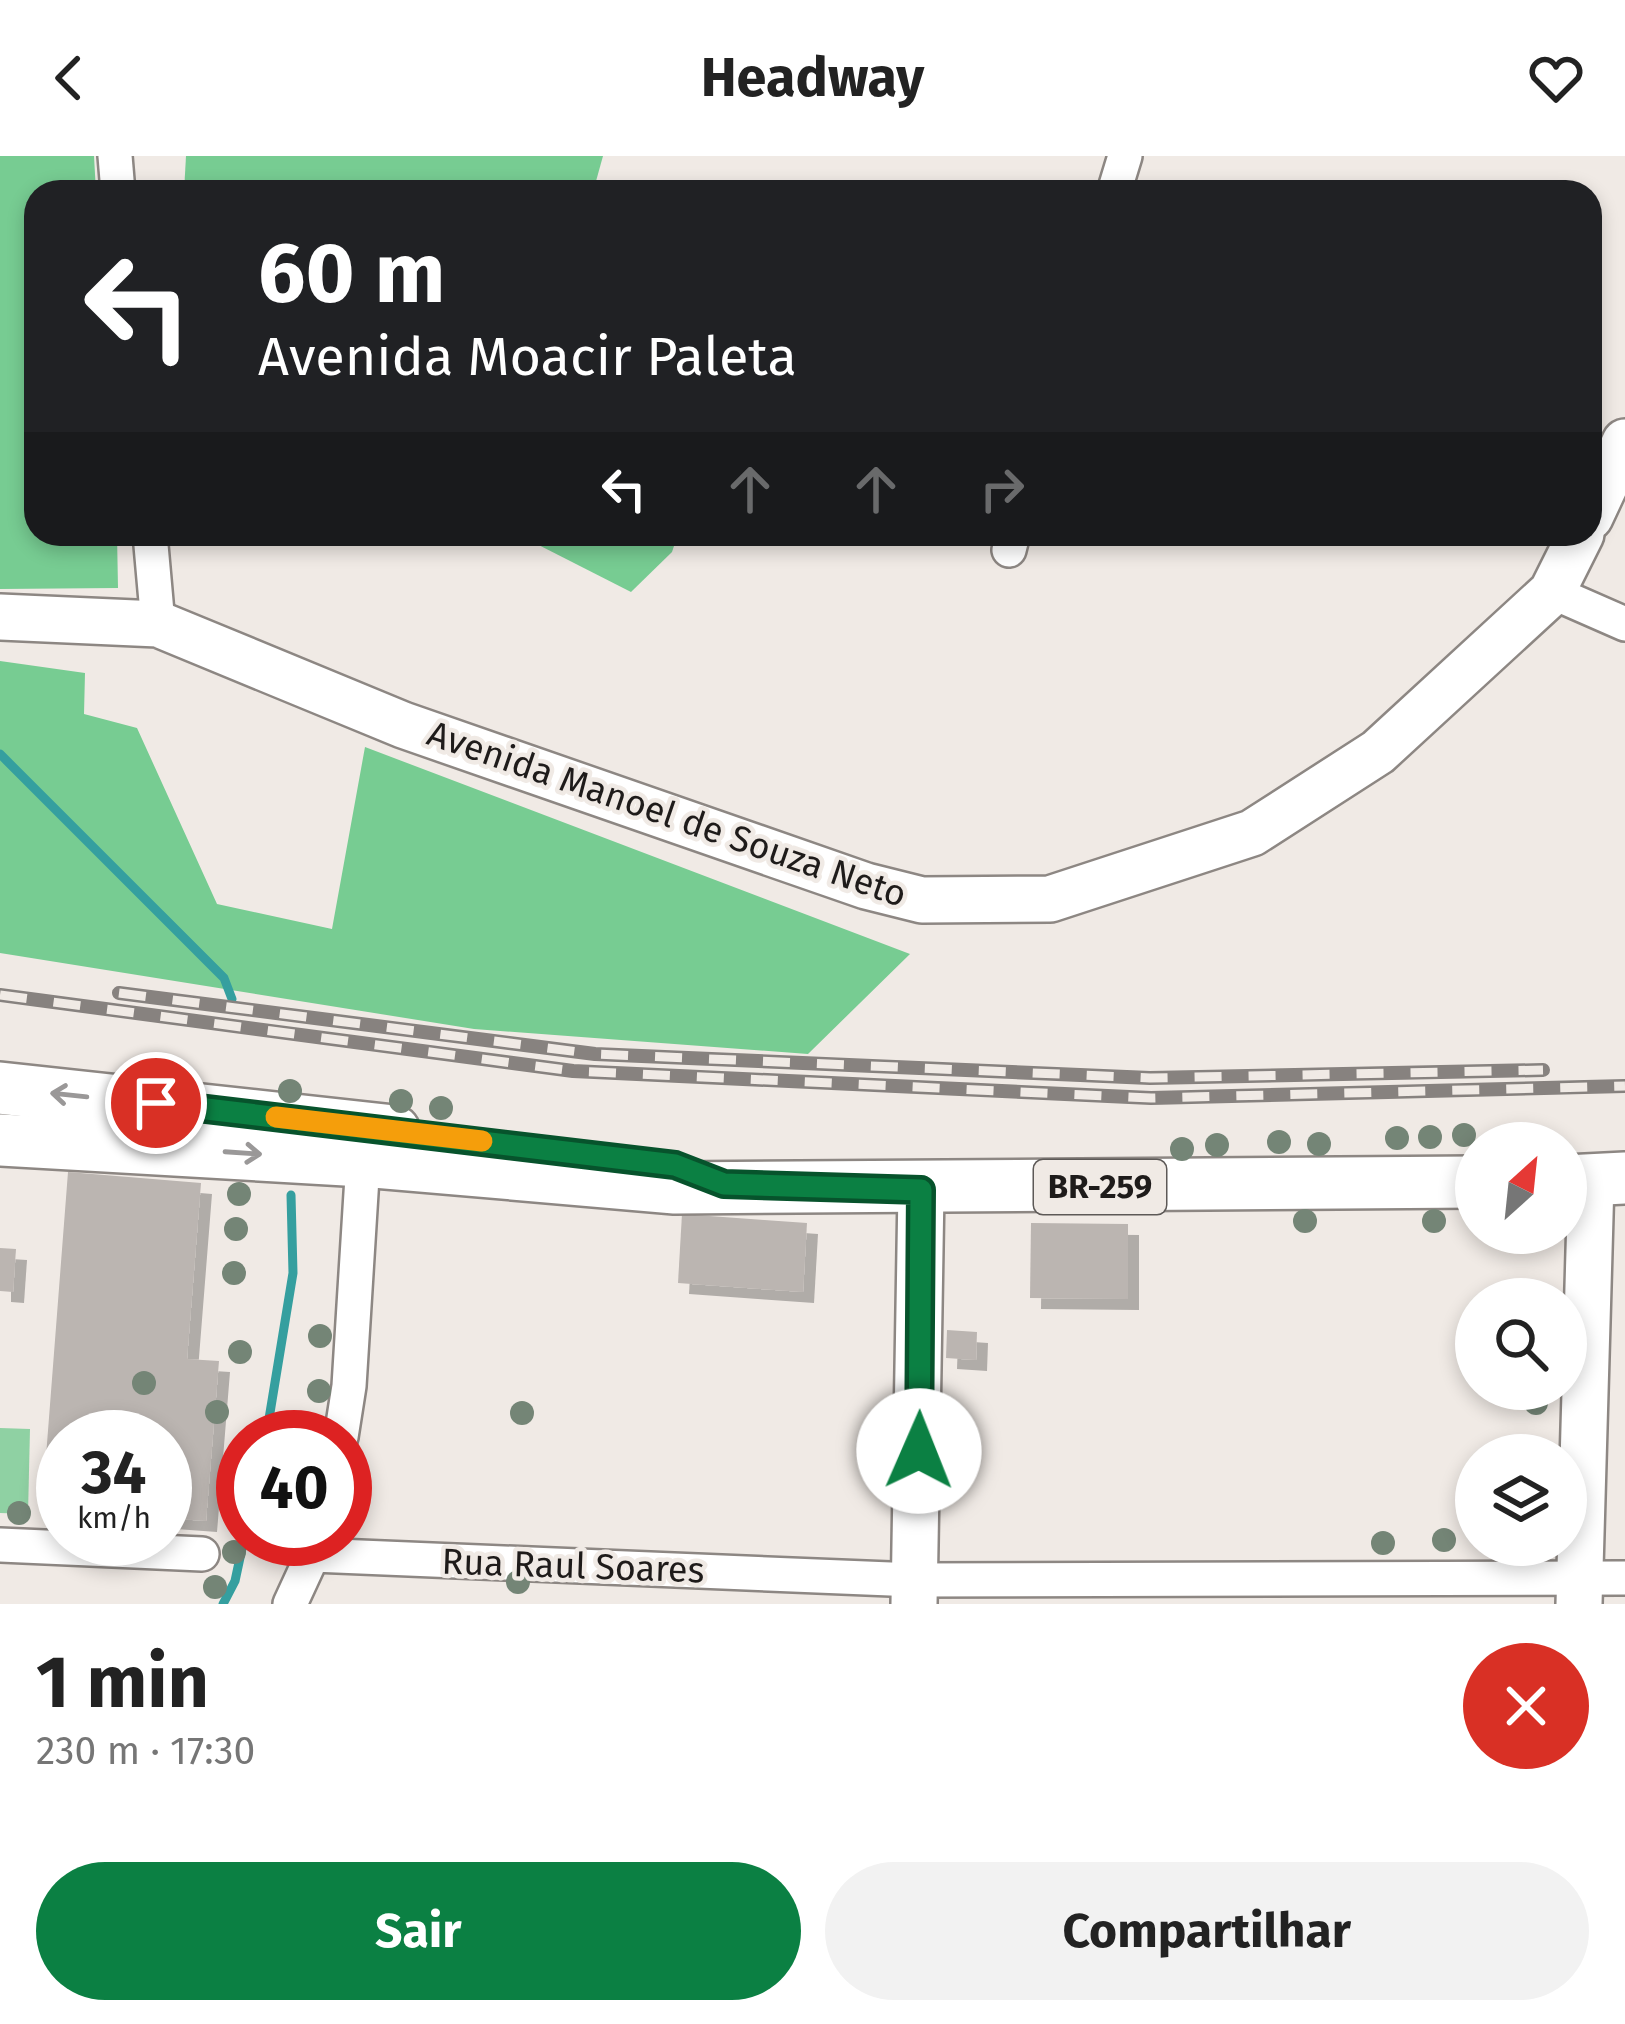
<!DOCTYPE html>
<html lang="pt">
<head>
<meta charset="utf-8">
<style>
	body { margin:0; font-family:"Fira Sans",sans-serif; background:#f2f2f2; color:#222; height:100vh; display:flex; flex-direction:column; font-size:45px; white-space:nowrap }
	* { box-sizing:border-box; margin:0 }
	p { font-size:39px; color:#767676 }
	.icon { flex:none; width:66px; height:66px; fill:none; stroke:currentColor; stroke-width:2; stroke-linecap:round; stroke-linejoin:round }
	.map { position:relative; height:1448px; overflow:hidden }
	.side { display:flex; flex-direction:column; background:#fff; flex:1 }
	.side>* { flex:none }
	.top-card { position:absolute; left:24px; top:24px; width:1578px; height:366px; border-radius:36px; box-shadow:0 6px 18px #0003; background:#202124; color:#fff; overflow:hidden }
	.needle { width:78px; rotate:27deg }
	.tools { position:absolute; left:1455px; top:966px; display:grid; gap:24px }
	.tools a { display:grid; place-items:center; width:132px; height:132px; border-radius:50%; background:#fff; box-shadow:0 6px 18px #0003; font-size:60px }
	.speed { position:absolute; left:36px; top:1254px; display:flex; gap:24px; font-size:60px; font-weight:700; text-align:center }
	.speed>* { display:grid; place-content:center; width:156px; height:156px; border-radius:50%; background:#fff; box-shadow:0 6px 18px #0003; line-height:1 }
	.speed small { font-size:30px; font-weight:400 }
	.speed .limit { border:18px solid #d22; background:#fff; color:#111 }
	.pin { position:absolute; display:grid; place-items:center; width:102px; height:102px; color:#fff; margin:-51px; border:6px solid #fff; border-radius:50%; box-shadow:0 3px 12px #0007 }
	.me { position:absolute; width:132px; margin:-66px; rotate:1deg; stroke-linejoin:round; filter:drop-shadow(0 0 9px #0008) }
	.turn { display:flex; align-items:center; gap:42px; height:252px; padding:0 36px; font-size:54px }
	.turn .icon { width:156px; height:156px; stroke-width:2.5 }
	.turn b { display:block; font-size:84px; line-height:102px }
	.lanes { display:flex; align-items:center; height:114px; padding:0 36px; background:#0003; justify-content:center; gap:60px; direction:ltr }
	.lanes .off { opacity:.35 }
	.round { display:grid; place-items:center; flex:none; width:126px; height:126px; border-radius:63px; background:#f2f2f2 }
	.overview { display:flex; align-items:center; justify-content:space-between; height:204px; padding:0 36px }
	h1 { font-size:72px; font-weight:700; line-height:90px }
	.cta { display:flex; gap:24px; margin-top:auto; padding:24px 36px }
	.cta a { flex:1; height:138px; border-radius:72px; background:#0b8043; color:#fff; font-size:48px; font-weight:700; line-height:138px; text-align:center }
	.cta a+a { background:#f2f2f2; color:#222 }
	header { display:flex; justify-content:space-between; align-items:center; height:156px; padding:0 36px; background:#fff; font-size:54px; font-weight:700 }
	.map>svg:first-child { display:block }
</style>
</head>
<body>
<header><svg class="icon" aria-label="back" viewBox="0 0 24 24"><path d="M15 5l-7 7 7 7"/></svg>Headway<svg class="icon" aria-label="heart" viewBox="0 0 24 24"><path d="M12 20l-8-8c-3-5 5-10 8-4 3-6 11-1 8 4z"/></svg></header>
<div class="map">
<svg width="1625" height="1448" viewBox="0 0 1625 1448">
	<defs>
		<filter id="shadow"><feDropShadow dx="11" dy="11" stdDeviation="0" flood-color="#0004"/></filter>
	</defs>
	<rect width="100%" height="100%" fill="#f0eae5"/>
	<path fill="#8fd1a3" d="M0,1272L30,1273L28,1358L0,1357Z"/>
	<g fill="#77cc92">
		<path d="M0,0H94L96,36H36V378H117L118,432L0,433Z"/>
		<path d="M186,0H603L593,36H184Z"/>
		<path d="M517,378H678L672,396L631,436Z"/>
		<path d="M0,505L85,517L84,558L137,572L217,748L332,773L365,591L910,798L808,898L474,873L0,797Z"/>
	</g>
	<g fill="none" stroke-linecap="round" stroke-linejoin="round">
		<g stroke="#359f9f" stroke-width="9">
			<path d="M0,598L224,822L232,843"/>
			<path d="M266,1281L293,1117L291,1039"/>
			<path d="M223,1448L235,1425L244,1383"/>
		</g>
	</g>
	<g fill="#bbb5b1" filter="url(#shadow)">
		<path d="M68,1016L201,1027L187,1203L219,1205L206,1365L165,1362V1281H63V1353L42,1352Z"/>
		<path d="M682,1058L807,1067L803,1136L678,1127Z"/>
		<path d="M1031,1067L1128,1068V1143L1030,1142Z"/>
		<path d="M0,1092L16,1093L13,1136L0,1135Z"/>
		<path d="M947,1174L977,1176L976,1204L946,1202Z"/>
	</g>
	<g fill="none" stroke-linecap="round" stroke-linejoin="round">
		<defs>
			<g id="street">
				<path d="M115,0L118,36"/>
				<path d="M1114,36L1125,0"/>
				<path d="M150,378L158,468"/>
				<path d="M1009,394L1013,378"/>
				<path d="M1552,436L1625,468"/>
				<path d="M341,1281L349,1230L363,1005"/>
				<path d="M0,1389L202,1398"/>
				<path d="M313,1399L915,1424L1625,1422"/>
				<path d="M290,1448L320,1383"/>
			</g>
			<g id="secondary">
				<path d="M1590,361L1625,286"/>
				<path d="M0,461L158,468L403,569L866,730L922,744L1050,743L1252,677L1378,596L1552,436L1581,378"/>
				<path d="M914,1448L921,1034"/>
				<path d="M1579,1448L1591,1025"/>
			</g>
			<g id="primary">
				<path d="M0,932L394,975"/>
				<path d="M0,984L363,1005L675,1032L1476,1026"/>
				<path d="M1566,1025L1625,1022"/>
			</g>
		</defs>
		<use href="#street" stroke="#8d8783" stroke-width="38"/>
		<use href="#secondary" stroke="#8d8783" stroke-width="50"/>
		<use href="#primary" stroke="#8d8783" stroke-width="56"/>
		<use href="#street" stroke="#fff" stroke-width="33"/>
		<use href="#secondary" stroke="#fff" stroke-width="45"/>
		<use href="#primary" stroke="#fff" stroke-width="51"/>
		<defs>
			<g id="rail">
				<path d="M119,837L595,898L1150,922L1543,914"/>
				<path d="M0,839L573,915L1151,942L1625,930"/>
			</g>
		</defs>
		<use href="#rail" stroke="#87827f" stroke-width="14"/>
		<use href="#rail" stroke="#f0eae5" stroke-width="9" stroke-dasharray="27" stroke-linecap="butt"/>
	</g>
	<g fill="#748576">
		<circle cx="290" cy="935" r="12"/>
		<circle cx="401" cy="945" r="12"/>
		<circle cx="441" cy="952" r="12"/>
		<circle cx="1464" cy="979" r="12"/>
		<circle cx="1430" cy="981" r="12"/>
		<circle cx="1397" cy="982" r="12"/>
		<circle cx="1279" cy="986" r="12"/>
		<circle cx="1319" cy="988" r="12"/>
		<circle cx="1217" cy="989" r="12"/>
		<circle cx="1182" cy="993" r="12"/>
		<circle cx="239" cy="1038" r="12"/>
		<circle cx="1305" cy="1065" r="12"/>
		<circle cx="1434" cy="1065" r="12"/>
		<circle cx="236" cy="1073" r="12"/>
		<circle cx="234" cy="1117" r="12"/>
		<circle cx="320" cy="1180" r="12"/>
		<circle cx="240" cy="1196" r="12"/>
		<circle cx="144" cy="1227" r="12"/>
		<circle cx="319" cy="1235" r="12"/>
		<circle cx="1536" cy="1247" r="12"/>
		<circle cx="217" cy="1256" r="12"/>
		<circle cx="522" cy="1257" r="12"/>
		<circle cx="19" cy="1357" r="12"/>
		<circle cx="1444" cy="1384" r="12"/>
		<circle cx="1383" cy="1387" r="12"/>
		<circle cx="234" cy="1396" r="12"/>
		<circle cx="518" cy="1426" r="12"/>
		<circle cx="215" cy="1431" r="12"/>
	</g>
	<defs><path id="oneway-shaft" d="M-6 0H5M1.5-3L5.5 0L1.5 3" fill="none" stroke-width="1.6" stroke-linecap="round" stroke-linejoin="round" transform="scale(3)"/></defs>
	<g stroke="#9a9898">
		<use href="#oneway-shaft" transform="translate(69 939) rotate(-174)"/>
		<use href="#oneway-shaft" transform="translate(243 997) rotate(4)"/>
	</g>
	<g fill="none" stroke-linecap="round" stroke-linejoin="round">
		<defs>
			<path id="route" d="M156,947L675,1009L724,1028L921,1034L919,1295"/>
		</defs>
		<use href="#route" stroke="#07532c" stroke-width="30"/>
		<use href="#route" stroke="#0b8043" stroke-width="21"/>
		<path stroke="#f59e0b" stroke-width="21" d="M276,961L482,985"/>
	</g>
	<g text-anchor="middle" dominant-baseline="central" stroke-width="9" stroke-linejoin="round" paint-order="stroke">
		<rect fill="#f0eae5" stroke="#5d5957" stroke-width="3" x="1034" y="1004" width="132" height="54" rx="9"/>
		<g font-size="33" font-weight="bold" fill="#1e1b1a">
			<text x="1100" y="1031">BR-259</text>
		</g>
		<g font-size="36" fill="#1e1b1a" stroke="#f0eae5">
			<text transform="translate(667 658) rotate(19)">Avenida Manoel de Souza Neto</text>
			<text transform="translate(573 1410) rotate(2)">Rua Raul Soares</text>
		</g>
	</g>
</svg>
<div class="tools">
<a><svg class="needle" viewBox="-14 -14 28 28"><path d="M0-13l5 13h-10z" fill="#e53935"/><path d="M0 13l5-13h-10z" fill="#767676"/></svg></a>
<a><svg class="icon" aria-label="search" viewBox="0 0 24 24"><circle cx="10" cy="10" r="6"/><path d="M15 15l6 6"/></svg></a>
<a><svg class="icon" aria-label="layers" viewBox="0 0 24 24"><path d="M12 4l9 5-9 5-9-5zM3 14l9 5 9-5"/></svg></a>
</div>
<div class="speed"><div>34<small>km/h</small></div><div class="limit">40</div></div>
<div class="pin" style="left:156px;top:947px;background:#d93025"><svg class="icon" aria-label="arrive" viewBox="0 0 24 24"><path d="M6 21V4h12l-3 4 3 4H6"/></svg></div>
<svg class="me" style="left:919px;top:1295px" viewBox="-20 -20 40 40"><circle r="19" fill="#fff"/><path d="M0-13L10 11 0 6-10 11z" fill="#0b8043"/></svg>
<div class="top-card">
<div class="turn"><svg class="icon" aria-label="left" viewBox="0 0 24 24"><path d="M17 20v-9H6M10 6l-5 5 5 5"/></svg><div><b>60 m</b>Avenida Moacir Paleta</div></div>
<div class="lanes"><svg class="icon" aria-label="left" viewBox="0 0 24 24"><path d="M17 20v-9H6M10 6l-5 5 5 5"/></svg><svg class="icon off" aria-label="ahead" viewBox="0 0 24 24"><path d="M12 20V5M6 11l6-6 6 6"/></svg><svg class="icon off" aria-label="ahead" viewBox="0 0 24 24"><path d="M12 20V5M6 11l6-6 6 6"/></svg><svg class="icon off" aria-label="right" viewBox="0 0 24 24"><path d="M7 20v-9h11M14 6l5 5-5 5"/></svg></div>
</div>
</div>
<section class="side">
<div class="overview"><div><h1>1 min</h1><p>230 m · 17:30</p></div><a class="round" style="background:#d93025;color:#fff"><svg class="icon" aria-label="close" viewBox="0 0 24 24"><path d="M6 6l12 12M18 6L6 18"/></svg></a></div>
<div class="cta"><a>Sair</a><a>Compartilhar</a></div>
</section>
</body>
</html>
